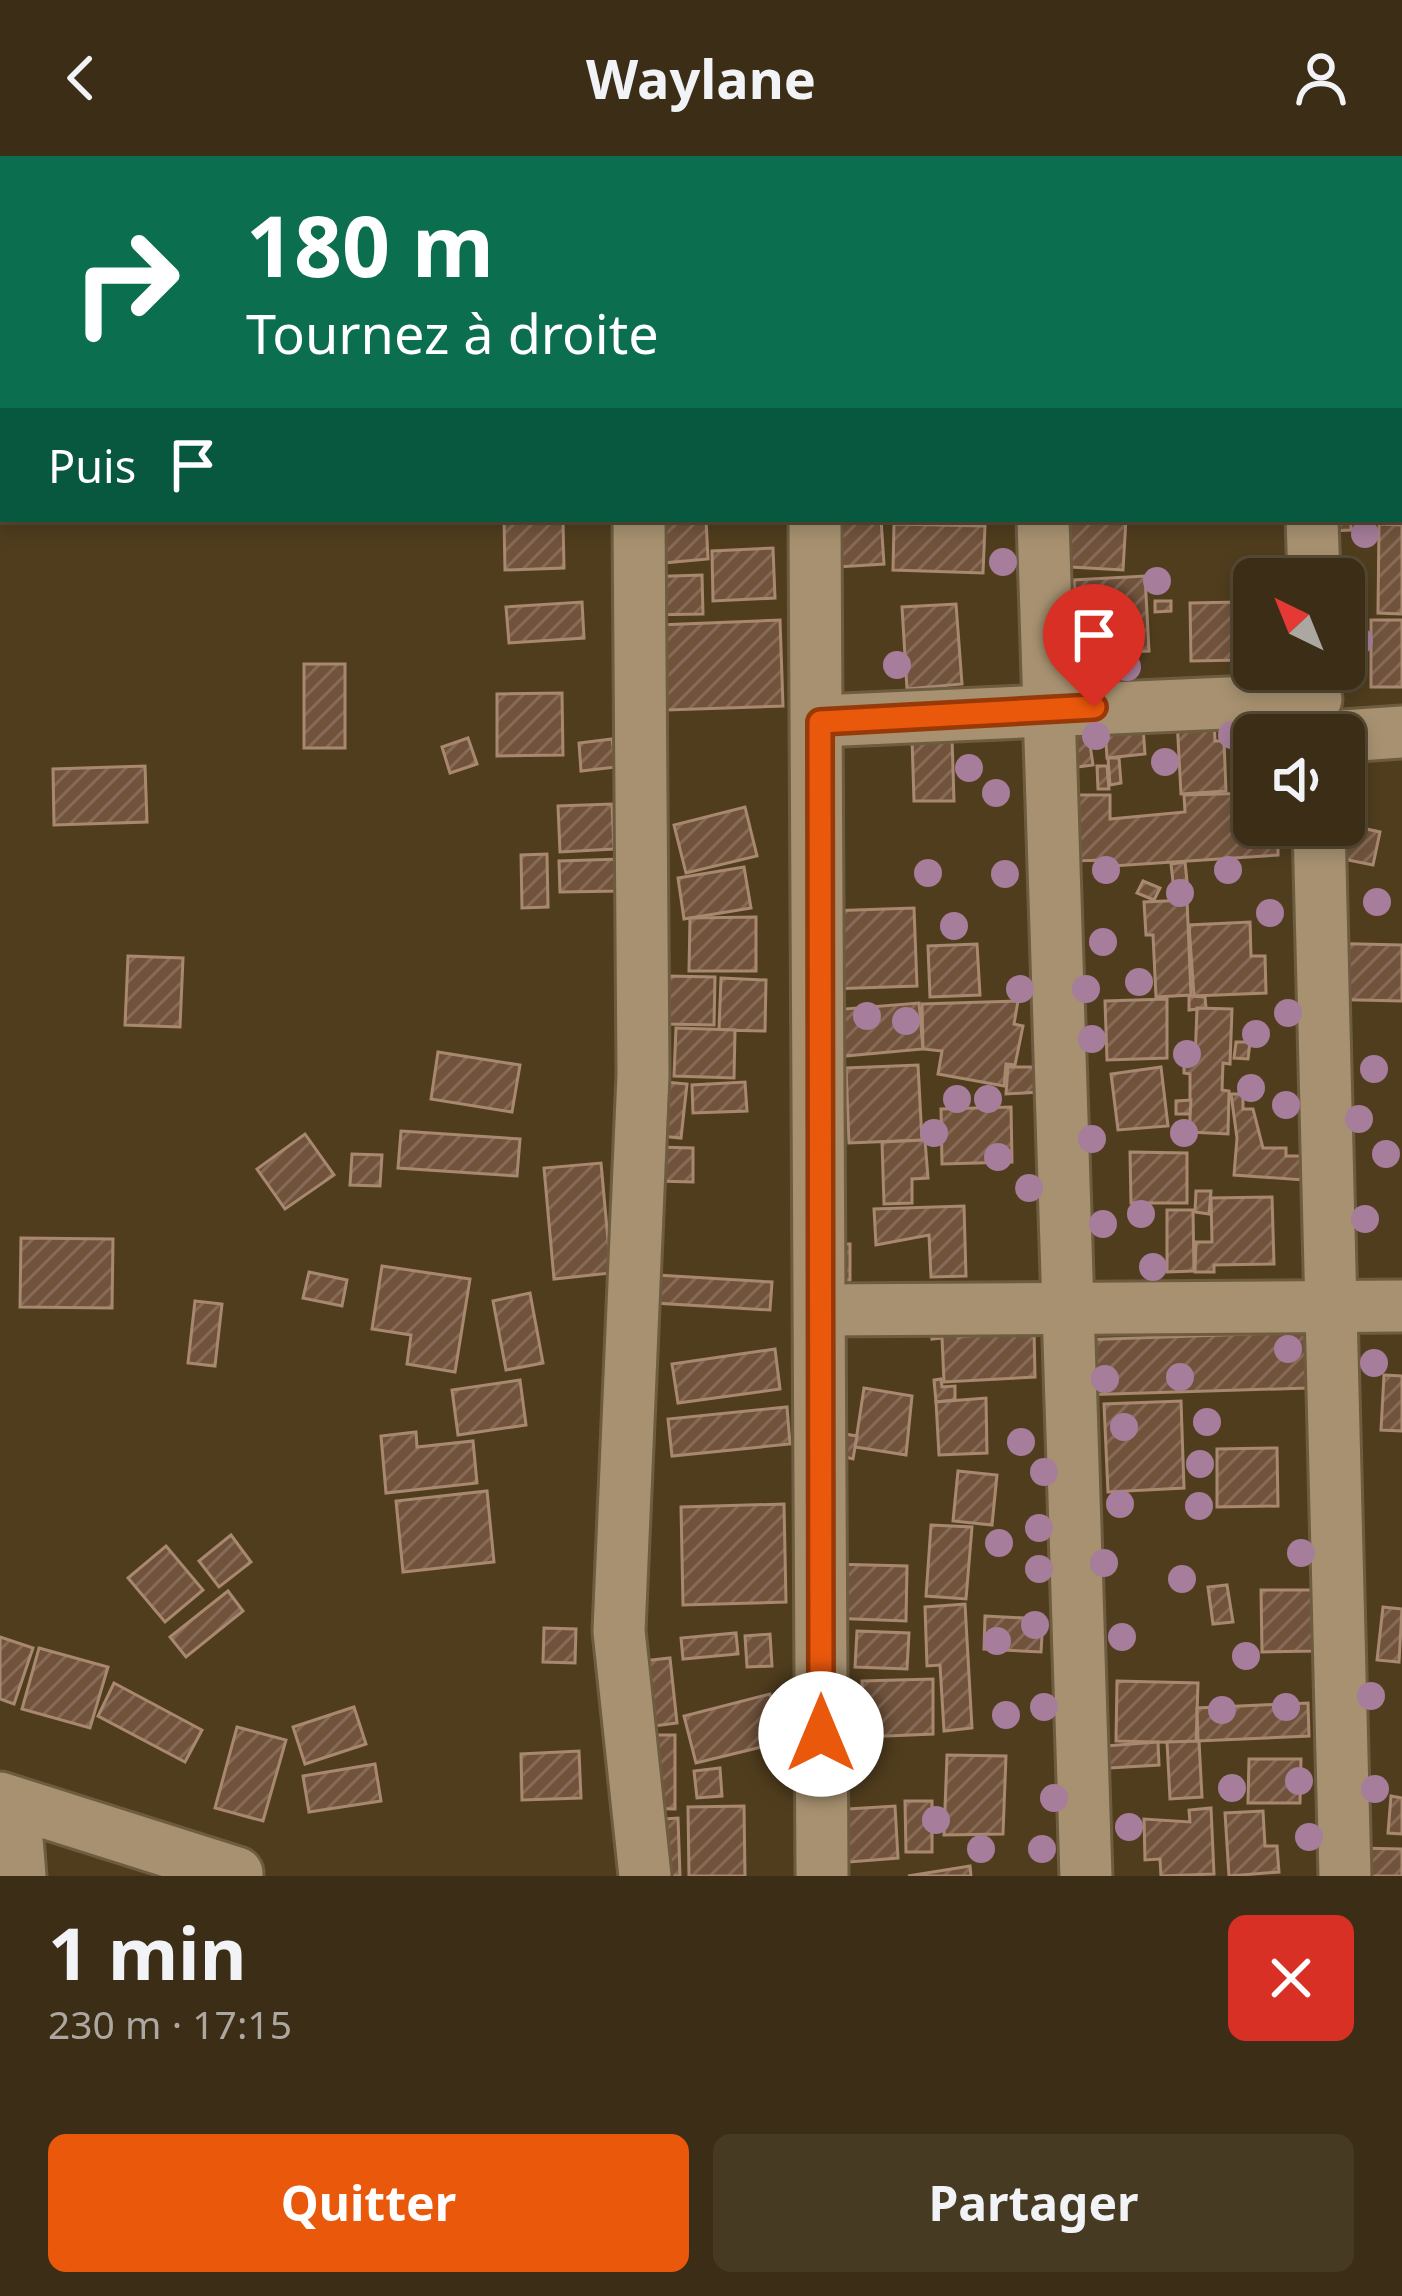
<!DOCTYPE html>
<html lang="fr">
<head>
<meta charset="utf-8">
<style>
	body { margin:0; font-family:"Noto Sans",sans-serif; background:#473a23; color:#f1f3f6; height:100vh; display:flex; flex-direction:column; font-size:45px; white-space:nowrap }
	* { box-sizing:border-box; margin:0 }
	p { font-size:39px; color:#aca8a1 }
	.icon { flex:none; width:66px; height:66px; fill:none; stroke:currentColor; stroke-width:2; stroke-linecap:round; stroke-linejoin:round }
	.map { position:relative; height:1720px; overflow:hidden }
	.side { display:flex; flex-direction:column; background:#3c2e16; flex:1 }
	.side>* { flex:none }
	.guide { position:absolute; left:0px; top:0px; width:1404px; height:366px; box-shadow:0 6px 18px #0003,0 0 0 3px #554a35; background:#0b6e4f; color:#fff; overflow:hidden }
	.needle { width:78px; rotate:317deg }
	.buttons { position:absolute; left:1233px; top:402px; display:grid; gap:24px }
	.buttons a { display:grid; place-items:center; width:132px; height:132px; border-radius:18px; background:#3c2e16; box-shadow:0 6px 18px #0003,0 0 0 3px #554a35; font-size:60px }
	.pin { position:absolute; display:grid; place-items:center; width:102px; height:102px; color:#fff; margin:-123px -51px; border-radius:50% 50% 50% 0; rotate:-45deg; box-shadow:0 0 12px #0007 }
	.pin .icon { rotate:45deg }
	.me { position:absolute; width:132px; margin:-66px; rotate:0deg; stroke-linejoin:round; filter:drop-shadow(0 0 9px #0008) }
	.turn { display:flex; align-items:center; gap:42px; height:252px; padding:0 48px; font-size:54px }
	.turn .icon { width:156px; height:156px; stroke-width:2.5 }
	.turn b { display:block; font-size:84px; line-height:102px }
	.then { display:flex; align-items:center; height:114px; padding:0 48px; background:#0003; gap:24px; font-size:45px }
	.round { display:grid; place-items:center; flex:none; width:126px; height:126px; border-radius:18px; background:#473a23 }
	.overview { display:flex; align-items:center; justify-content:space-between; height:204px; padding:0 48px }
	h1 { font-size:72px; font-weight:700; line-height:90px }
	.cta { display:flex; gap:24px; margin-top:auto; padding:24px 48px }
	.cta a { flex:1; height:138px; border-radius:18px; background:#ea580c; color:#fff; font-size:48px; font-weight:700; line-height:138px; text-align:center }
	.cta a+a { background:#473a23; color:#f1f3f6 }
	header { display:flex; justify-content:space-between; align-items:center; height:156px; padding:0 48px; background:#3c2e16; font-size:54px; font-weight:700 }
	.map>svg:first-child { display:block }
</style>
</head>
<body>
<header><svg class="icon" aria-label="back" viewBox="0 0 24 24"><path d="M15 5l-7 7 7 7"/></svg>Waylane<svg class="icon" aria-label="person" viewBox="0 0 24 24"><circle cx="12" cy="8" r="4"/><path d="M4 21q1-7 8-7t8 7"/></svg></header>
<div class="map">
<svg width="1402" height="1720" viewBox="0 0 1402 1720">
	<defs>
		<pattern id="building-hatch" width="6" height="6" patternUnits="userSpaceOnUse" patternTransform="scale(3)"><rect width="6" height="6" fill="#71533c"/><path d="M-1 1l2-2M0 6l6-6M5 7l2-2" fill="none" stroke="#866c58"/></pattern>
	</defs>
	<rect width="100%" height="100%" fill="#503d1e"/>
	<g fill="url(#building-hatch)" stroke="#a98870" stroke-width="3">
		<path d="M504,363H563L564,412L505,414Z"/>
		<path d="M660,363H706L708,403L663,407Z"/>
		<path d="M819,363H881L884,408L822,412Z"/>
		<path d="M1056,363H1126L1123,414L1053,410Z"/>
		<path d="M1325,363H1362V364L1351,365V374L1330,375Z"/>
		<path d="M894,368L985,370L983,417L893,414Z"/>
		<path d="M1379,368L1402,369V458L1378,457Z"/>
		<path d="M773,392L775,442L713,445L712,395Z"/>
		<path d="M702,419L703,458L643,459L642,421Z"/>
		<path d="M1145,420L1149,495L1078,498L1074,424Z"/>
		<path d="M1155,445H1171V455L1155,456Z"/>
		<path d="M582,446L584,482L509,487L506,451Z"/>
		<path d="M1241,446L1242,504L1191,505L1190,447Z"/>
		<path d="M956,448L962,528L907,533L902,451Z"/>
		<path d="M780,464L783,550L637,555L634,470Z"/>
		<rect x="1371" y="464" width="31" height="67"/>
		<rect x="304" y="508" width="41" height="84"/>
		<path d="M562,537L563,599L497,600V538Z"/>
		<path d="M1214,562L1215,585H1224L1226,635L1181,638L1177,564Z"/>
		<path d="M1245,562H1266L1267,579L1245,583Z"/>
		<path d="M1087,568L1093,609L1063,613L1074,570Z"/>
		<path d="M1105,570L1143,571L1145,598L1107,602Z"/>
		<path d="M468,582L477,608L450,617L442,591Z"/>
		<path d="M952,582L954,645H914L912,583Z"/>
		<path d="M612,583L616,611L581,615L579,587Z"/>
		<path d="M1108,602H1119L1121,627L1110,629Z"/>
		<path d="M145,610L147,666L54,669L53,613Z"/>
		<path d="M1097,610H1107L1109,633H1098Z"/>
		<path d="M1254,637V669H1278V699L1113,710V704L1066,705V672H1079L1078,639H1110V663L1185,656L1184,639Z"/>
		<path d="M612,648L614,693L560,696L558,650Z"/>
		<path d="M745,651L757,700L686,717L674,669Z"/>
		<path d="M1344,668L1380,676L1373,709L1328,700Z"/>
		<path d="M547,698L548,751L522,752L521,699Z"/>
		<path d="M620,703L621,735L560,736L559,705Z"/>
		<path d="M1185,706L1187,725L1173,726L1171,708Z"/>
		<path d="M744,711L751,752L684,763L678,722Z"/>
		<path d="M1143,725L1160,732L1154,744L1137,737Z"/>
		<path d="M1187,744L1191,839L1156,841L1153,779H1146L1144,746Z"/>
		<path d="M914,752L917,830L830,833L827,755Z"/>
		<path d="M756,761V815H689L690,762Z"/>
		<path d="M1250,766L1251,800H1265L1266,837L1194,840L1189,769Z"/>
		<path d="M1319,787L1402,789V845L1317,843Z"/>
		<path d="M977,788L980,839L930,841L928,790Z"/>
		<path d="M128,800L183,802L180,871L125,869Z"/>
		<path d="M667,820L715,821L714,869L666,868Z"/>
		<path d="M721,822L766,824L765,875L719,874Z"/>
		<path d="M1189,840L1205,841L1206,852L1189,854Z"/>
		<path d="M1167,843V902L1107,904L1105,845Z"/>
		<path d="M1018,845L1014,868L1023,870L1015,909L1006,908L1004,930L938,918L942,895L923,893L922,848Z"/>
		<path d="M919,847L923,893L823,902L819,855Z"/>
		<path d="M1197,852L1232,853L1230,908L1223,907L1222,934L1229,935L1228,978L1190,976V918L1184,917V905L1195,906Z"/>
		<path d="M676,872L735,874L734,922L674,920Z"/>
		<path d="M1236,886H1250L1248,903L1234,902Z"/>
		<path d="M438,896L520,909L512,956L431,943Z"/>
		<path d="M918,909L922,984L849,987L846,912Z"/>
		<path d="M1008,911H1038L1039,936L1006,938Z"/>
		<path d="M1161,911L1168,970L1118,974L1111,918Z"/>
		<path d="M644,924L687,928L681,982L639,978Z"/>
		<path d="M745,926L747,955L693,957L692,929Z"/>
		<path d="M1231,938H1243V953H1253L1263,992H1286V1000H1303V1024L1234,1019L1237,982Z"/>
		<path d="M1191,944L1190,958H1176V945Z"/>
		<path d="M1011,951L1012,1006L942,1008L941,953Z"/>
		<path d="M401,975L520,983L517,1020L398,1012Z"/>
		<path d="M305,978L334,1019L285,1053L257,1013Z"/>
		<path d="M925,984L928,1022L912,1023V1047L884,1048L882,986Z"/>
		<path d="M657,991L693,992V1026L656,1025Z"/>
		<path d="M1130,996L1187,997V1047H1131Z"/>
		<path d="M352,998L382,999L380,1030L350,1029Z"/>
		<path d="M601,1007L611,1117L554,1123L544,1012Z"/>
		<path d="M1196,1035H1211L1209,1058L1195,1056Z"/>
		<path d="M1272,1041L1274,1108L1214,1109V1116H1195L1196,1086H1212L1211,1042Z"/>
		<path d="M964,1050L966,1120L931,1121L929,1079L876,1089L874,1053Z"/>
		<path d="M1167,1054H1193L1194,1115L1167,1116Z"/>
		<path d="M21,1082L113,1083L112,1152L20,1151Z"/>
		<rect x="837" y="1088" width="13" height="36"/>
		<path d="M382,1110L470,1123L455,1216L407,1208L411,1179L372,1173Z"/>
		<path d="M309,1116L347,1124L342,1150L303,1142Z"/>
		<path d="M657,1119L772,1126L770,1154L655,1147Z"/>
		<path d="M530,1137L543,1207L506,1214L493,1145Z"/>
		<path d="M195,1145L222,1148L215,1210L188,1207Z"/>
		<path d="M930,1162L957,1163L958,1181L1034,1174L1035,1221L944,1226L942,1182L932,1183Z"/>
		<path d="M1306,1176L1308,1232L1080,1239L1079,1184Z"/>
		<path d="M775,1193L780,1233L678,1247L672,1208Z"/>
		<path d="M1384,1219L1402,1220V1275L1381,1274Z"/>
		<path d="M941,1223L942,1231L955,1230V1244L936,1246L934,1224Z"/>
		<path d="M520,1224L526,1269L458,1279L452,1234Z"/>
		<path d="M864,1232L912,1240L906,1299L855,1291Z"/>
		<path d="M986,1242L987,1297L939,1299L936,1246Z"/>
		<path d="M1181,1245L1184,1332L1108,1336L1104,1248Z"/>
		<path d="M787,1251L790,1288L672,1300L668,1263Z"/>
		<path d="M416,1276L417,1291L473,1285L477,1327L386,1337L381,1280Z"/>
		<path d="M845,1278L857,1280L853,1303L841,1300Z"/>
		<path d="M1277,1292L1278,1350L1217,1351V1293Z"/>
		<path d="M958,1315L997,1319L992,1369L953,1365Z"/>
		<path d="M487,1335L494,1406L403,1416L396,1345Z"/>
		<path d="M784,1348L786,1446L683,1449L681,1351Z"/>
		<path d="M931,1369L972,1371L966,1443L926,1440Z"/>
		<path d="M231,1379L251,1406L219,1431L199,1405Z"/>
		<path d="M166,1390L203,1434L165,1466L128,1422Z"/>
		<path d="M832,1408L907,1410L906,1465L829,1462Z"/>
		<path d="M1227,1429L1233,1466L1213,1468L1208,1431Z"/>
		<path d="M1261,1434H1317V1495L1262,1496Z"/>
		<path d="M228,1435L243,1455L186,1501L170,1481Z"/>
		<path d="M965,1448L972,1572L944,1575L940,1509L927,1510L925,1451Z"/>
		<path d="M1383,1451L1402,1453L1399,1506L1377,1504Z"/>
		<path d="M985,1460L1043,1463L1041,1496L984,1493Z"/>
		<path d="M544,1472L576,1473L575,1507L543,1506Z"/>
		<path d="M857,1475L909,1477L907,1513L855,1511Z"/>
		<path d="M736,1477L738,1498L683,1503L681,1482Z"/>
		<path d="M770,1478L772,1510L747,1511L745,1480Z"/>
		<path d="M0,1481L33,1492L14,1548L0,1543Z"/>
		<path d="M39,1492L108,1511L90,1572L22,1553Z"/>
		<path d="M670,1502L677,1567L631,1573L624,1507Z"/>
		<path d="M933,1523V1578L865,1581L862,1525Z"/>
		<path d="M1117,1525L1198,1527L1196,1587L1116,1585Z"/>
		<path d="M114,1527L202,1574L185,1606L98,1560Z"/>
		<path d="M770,1538L782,1586L696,1607L684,1560Z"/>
		<path d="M1308,1547L1309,1580L1198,1585L1197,1552Z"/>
		<path d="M354,1551L366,1588L305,1608L293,1571Z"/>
		<path d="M237,1571L286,1584L263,1665L215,1652Z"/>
		<path d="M624,1579H675V1653L624,1652Z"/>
		<path d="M1199,1585L1202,1641L1170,1643L1167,1586Z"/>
		<path d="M1158,1586L1159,1609L1093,1613L1092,1591Z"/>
		<path d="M579,1595L581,1642L522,1644L521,1598Z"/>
		<path d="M947,1599L1006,1600L1003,1678L944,1679Z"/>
		<path d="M1249,1603H1301L1300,1647H1248Z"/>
		<path d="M375,1608L381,1645L309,1656L303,1620Z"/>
		<path d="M720,1612L722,1640L697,1642L694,1615Z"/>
		<path d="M1391,1640L1402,1642V1678L1388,1677Z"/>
		<path d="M905,1645H932V1696H906Z"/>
		<path d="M744,1650L745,1720H689L688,1651Z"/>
		<path d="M895,1650L898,1702L837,1707L833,1654Z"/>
		<path d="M1211,1652L1214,1718L1161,1720L1160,1703L1145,1704L1144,1663L1190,1666L1189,1654Z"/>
		<path d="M1263,1655L1265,1690H1277L1279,1716L1229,1720L1225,1657Z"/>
		<path d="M678,1662L680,1720H650L648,1664Z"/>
		<path d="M1357,1692L1402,1693V1720H1356Z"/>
		<path d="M970,1710L971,1720H908Z"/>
	</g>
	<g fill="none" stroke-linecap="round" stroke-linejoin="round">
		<defs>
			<g id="minor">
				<path d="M637,0L638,3"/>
				<path d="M807,0V3"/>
				<path d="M1031,0V3"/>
				<path d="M1306,0V3"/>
				<path d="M0,300H3"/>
				<path d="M639,363L643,919L619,1475L645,1720"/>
				<path d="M815,363L822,1720"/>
				<path d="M1043,363L1086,1720"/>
				<path d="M1312,363L1314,423"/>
				<path d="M820,565L1316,543"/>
				<path d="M1344,580L1402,576"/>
				<path d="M1319,669L1345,1720"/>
				<path d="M820,1154L1402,1150"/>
				<path d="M0,1642L237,1717"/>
				<path d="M14,1647L20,1720"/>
			</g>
		</defs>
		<use href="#minor" stroke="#6d5c40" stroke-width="57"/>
		<use href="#minor" stroke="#a79170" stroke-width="51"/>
	</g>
	<g fill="#a67d9a">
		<circle cx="1365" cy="378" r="14"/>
		<circle cx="1003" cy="406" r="14"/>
		<circle cx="1157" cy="425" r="14"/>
		<circle cx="1359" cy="485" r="14"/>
		<circle cx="897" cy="509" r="14"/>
		<circle cx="1127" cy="511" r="14"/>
		<circle cx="1232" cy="579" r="14"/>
		<circle cx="1096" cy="580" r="14"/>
		<circle cx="1165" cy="606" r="14"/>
		<circle cx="969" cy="612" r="14"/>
		<circle cx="996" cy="637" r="14"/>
		<circle cx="1106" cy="714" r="14"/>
		<circle cx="1228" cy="714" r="14"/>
		<circle cx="928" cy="717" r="14"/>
		<circle cx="1005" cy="718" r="14"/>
		<circle cx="1180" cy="737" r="14"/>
		<circle cx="1377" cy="746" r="14"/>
		<circle cx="1270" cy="757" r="14"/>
		<circle cx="954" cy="770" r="14"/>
		<circle cx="1103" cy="786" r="14"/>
		<circle cx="1139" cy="826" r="14"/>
		<circle cx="1020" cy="833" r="14"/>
		<circle cx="1086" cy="833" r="14"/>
		<circle cx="1288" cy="857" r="14"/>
		<circle cx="867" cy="860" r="14"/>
		<circle cx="906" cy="865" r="14"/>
		<circle cx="1256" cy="878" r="14"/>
		<circle cx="1092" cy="883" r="14"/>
		<circle cx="1187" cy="898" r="14"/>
		<circle cx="1374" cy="913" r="14"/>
		<circle cx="1251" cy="932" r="14"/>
		<circle cx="957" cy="943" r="14"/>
		<circle cx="988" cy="943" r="14"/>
		<circle cx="1286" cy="949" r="14"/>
		<circle cx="1359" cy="963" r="14"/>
		<circle cx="934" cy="977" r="14"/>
		<circle cx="1184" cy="977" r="14"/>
		<circle cx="1092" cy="983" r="14"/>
		<circle cx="1386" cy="998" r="14"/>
		<circle cx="998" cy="1001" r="14"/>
		<circle cx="1029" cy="1032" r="14"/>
		<circle cx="1141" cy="1058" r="14"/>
		<circle cx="1365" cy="1063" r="14"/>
		<circle cx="1103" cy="1068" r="14"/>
		<circle cx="1153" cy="1111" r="14"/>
		<circle cx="1288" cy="1193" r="14"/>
		<circle cx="1374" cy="1207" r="14"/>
		<circle cx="1180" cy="1221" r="14"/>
		<circle cx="1105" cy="1223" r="14"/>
		<circle cx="1207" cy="1266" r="14"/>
		<circle cx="1124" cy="1271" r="14"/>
		<circle cx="1021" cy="1286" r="14"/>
		<circle cx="1200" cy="1308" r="14"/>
		<circle cx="1044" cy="1316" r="14"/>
		<circle cx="1120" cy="1348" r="14"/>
		<circle cx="1199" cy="1350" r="14"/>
		<circle cx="1039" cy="1372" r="14"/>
		<circle cx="999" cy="1387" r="14"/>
		<circle cx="1301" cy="1397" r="14"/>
		<circle cx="1104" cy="1407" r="14"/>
		<circle cx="1039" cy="1413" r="14"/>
		<circle cx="1182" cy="1423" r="14"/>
		<circle cx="1035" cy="1469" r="14"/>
		<circle cx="1122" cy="1481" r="14"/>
		<circle cx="997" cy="1485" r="14"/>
		<circle cx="1246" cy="1500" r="14"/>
		<circle cx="1371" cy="1540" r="14"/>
		<circle cx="1044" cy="1551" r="14"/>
		<circle cx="1286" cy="1551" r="14"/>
		<circle cx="1222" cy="1554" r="14"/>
		<circle cx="1006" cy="1559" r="14"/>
		<circle cx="1299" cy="1625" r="14"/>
		<circle cx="1232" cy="1632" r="14"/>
		<circle cx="1375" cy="1633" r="14"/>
		<circle cx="1054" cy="1642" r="14"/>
		<circle cx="936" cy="1664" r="14"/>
		<circle cx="1129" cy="1671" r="14"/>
		<circle cx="1309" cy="1681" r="14"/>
		<circle cx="981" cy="1693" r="14"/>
		<circle cx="1042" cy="1693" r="14"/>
	</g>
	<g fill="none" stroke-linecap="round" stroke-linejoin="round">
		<defs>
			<path id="route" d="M821,1578L820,566L1094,551"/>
		</defs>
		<use href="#route" stroke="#983908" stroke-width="30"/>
		<use href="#route" stroke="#ea580c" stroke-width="21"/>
	</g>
</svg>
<div class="buttons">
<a><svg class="needle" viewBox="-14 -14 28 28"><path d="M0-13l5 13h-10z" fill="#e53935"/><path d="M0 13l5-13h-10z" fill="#aca8a1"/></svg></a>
<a><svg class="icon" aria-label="sound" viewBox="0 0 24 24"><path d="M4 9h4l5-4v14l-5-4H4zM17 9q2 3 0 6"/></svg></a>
</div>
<div class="pin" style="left:1094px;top:551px;background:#d93025"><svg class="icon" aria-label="arrive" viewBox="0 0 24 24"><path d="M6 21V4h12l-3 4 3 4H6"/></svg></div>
<svg class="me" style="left:821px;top:1578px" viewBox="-20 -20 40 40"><circle r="19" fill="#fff"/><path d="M0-13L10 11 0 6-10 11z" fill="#ea580c"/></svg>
<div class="guide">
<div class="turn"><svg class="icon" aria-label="right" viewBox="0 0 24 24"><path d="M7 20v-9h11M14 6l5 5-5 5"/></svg><div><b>180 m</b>Tournez à droite</div></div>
<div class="then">Puis<svg class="icon" aria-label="arrive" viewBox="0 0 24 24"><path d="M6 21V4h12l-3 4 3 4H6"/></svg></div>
</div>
</div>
<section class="side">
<div class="overview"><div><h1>1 min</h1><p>230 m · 17:15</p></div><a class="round" style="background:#d93025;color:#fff"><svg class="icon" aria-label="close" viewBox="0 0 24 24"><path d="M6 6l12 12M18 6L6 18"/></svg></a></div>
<div class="cta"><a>Quitter</a><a>Partager</a></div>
</section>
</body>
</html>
